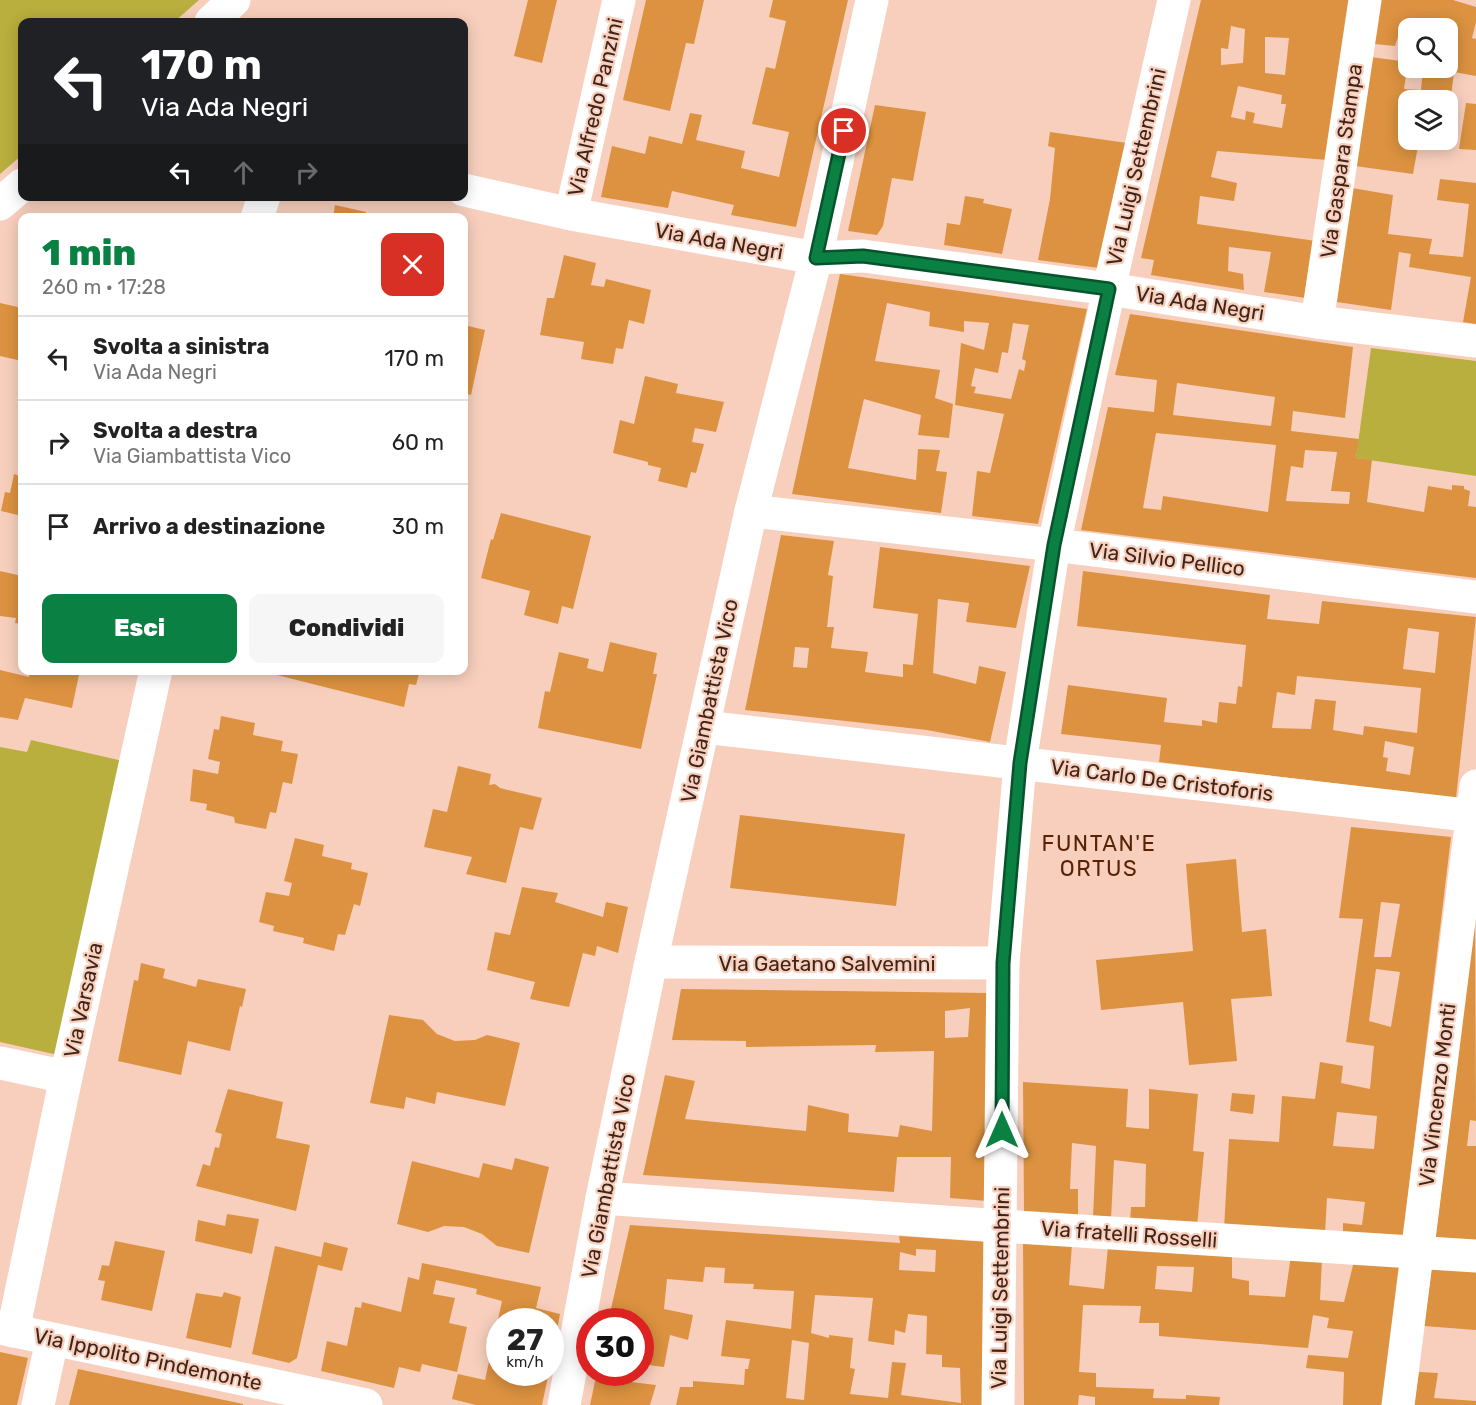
<!DOCTYPE html>
<html lang="it">
<head>
<meta charset="utf-8">
<style>
	body { margin:0; font-family:Rubik,sans-serif; background:#f6f6f6; color:#222; height:100vh; display:flex; flex-direction:column; font-size:22px; white-space:nowrap }
	* { box-sizing:border-box; margin:0 }
	p { font-size:20px; color:#767676 }
	.icon { flex:none; width:33px; height:33px; fill:none; stroke:currentColor; stroke-width:2; stroke-linecap:round; stroke-linejoin:round }
	.map { position:relative; flex:1; overflow:hidden }
	.sheet { position:absolute; left:18px; top:213px; width:450px; height:462px; display:flex; flex-direction:column; background:#fff; border-radius:12px; box-shadow:0 3px 15px #0003 }
	.sheet>* { flex:none }
	.banner { position:absolute; left:18px; top:18px; width:450px; height:183px; border-radius:12px; box-shadow:0 3px 15px #0003; background:#202124; color:#fff; overflow:hidden }
	.fabs { position:absolute; left:1398px; top:18px; display:grid; gap:12px }
	.fabs a { display:grid; place-items:center; width:60px; height:60px; border-radius:12px; background:#fff; box-shadow:0 3px 15px #0003; font-size:30px }
	.speed { position:absolute; left:486px; top:1308px; display:flex; gap:12px; font-size:30px; font-weight:700; text-align:center }
	.speed>* { display:grid; place-content:center; width:78px; height:78px; border-radius:50%; background:#fff; box-shadow:0 3px 15px #0003; line-height:1 }
	.speed small { font-size:15px; font-weight:400 }
	.speed .limit { border:9px solid #d22; background:#fff; color:#111 }
	.pin { position:absolute; display:grid; place-items:center; width:51px; height:51px; color:#fff; margin:-26px; border:3px solid #fff; border-radius:50%; box-shadow:0 2px 6px #0007 }
	.me { position:absolute; width:66px; margin:-33px; rotate:0deg; stroke-linejoin:round; filter:drop-shadow(0 0 4px #0008) }
	.turn { display:flex; align-items:center; gap:21px; height:126px; padding:0 24px; font-size:27px }
	.turn .icon { width:78px; height:78px; stroke-width:2.5 }
	.turn b { display:block; font-size:42px; line-height:51px }
	.lanes { display:flex; align-items:center; height:57px; padding:0 24px; background:#0003; justify-content:center; gap:30px; direction:ltr }
	.lanes .off { opacity:.35 }
	.round { display:grid; place-items:center; flex:none; width:63px; height:63px; border-radius:12px; background:#f6f6f6 }
	.summary { display:flex; align-items:center; justify-content:space-between; height:102px; padding:0 24px }
	h1 { font-size:36px; font-weight:800; line-height:45px; color:#0b8043 }
	.action { display:flex; gap:12px; margin-top:auto; padding:12px 24px }
	.action a { flex:1; height:69px; border-radius:12px; background:#0b8043; color:#fff; font-size:24px; font-weight:800; line-height:69px; text-align:center }
	.action a+a { background:#f6f6f6; color:#222 }
	ul { padding:0; list-style:none }
	li { display:flex; align-items:center; gap:18px; height:84px; padding:0 24px; border-top:2px solid #e0e0e0 }
	li div { flex:1 }
	li b { display:block; font-size:22px }
	li em { font-style:normal }
	.map>svg:first-child { display:block }
</style>
</head>
<body>
<div class="map">
<svg width="1476" height="1405" viewBox="0 0 1476 1405">
	<rect width="100%" height="100%" fill="#f8cfbd"/>
	<g fill="#b8af3e">
		<path d="M0,0H199L174,22H22V155L0,174Z"/>
		<path d="M1371,348L1476,361V476L1356,458Z"/>
		<path d="M31,740L123,761L58,1055L0,1042V747L27,752Z"/>
	</g>
	<g fill="#dc9240" fill-rule="evenodd">
		<path d="M528,0H557L542,63L514,56Z"/>
		<path d="M646,0H704L694,44L686,43L670,111L623,100Z"/>
		<path d="M773,0H848L796,227L731,215L734,205L672,191L668,208L601,197L612,146L645,154L649,136L682,144L690,113L702,115L696,140L745,151L741,168L779,177L789,132L752,124L766,67L775,69L786,21L769,17Z"/>
		<path d="M1201,0H1351L1327,160L1217,151L1211,177L1237,183L1234,201L1200,196L1197,224L1316,241L1306,298L1264,292L1271,252L1229,247L1228,271L1243,274L1244,290L1151,275L1154,260L1141,258ZM1231,26L1245,29L1243,63L1221,65V48L1228,49ZM1265,37L1289,38L1285,75L1265,73ZM1238,86L1282,95L1281,104H1286L1282,128L1253,123L1255,113L1246,111L1245,120L1231,117Z"/>
		<path d="M1381,0H1453L1476,7V22L1472,38L1476,39V76L1454,72L1449,112L1448,100H1408V140H1425V148L1418,146L1413,174L1355,166L1371,57L1408,62L1404,89L1421,90L1423,68H1448V28H1414L1402,24L1395,46L1374,44Z"/>
		<path d="M1466,103L1476,104V150L1459,149Z"/>
		<path d="M875,105L926,112L913,181L892,178L883,226L877,235L848,231Z"/>
		<path d="M1050,132L1127,143L1099,268L1038,260L1050,199L1055,148L1048,146Z"/>
		<path d="M1440,179L1476,183V324L1463,322L1471,277L1409,267L1411,254L1399,252L1391,310L1337,302L1352,188L1393,195L1388,234L1432,239L1429,254L1463,257L1469,204L1437,200Z"/>
		<path d="M965,196L984,199L983,203L1012,209L1002,254L944,245L947,223L960,225Z"/>
		<path d="M335,205L366,212L365,218H333Z"/>
		<path d="M564,255L596,263L591,285L604,287L606,279L651,290L644,324L629,320L623,349L616,348L613,364L581,359L584,342L540,335L547,298H554Z"/>
		<path d="M840,274L1087,309L1038,524L972,516L977,471L990,473L1004,414L955,405L961,343L984,350L989,323L964,321V332L929,326L930,312L887,303L875,361L940,370L935,398L953,404L949,438L918,435L921,415L864,399L848,468L916,480L918,449L940,450L936,471L947,472L941,513L792,494ZM1013,323L1029,325L1022,359L1026,361L1024,371L1019,369L1011,399L974,393L976,387L971,386L975,368L998,373L1002,352L1008,353Z"/>
		<path d="M0,303L22,308V361L0,356Z"/>
		<path d="M1130,314L1353,347L1345,418L1293,411L1291,431L1359,439L1356,458L1372,460L1367,502L1424,512L1428,486L1452,490V485L1464,486V489L1470,491L1468,506L1476,507V578L1081,530L1108,407L1154,412L1157,380L1115,375ZM1177,383L1275,397L1271,426L1173,415ZM1156,433L1276,445L1268,512L1163,496L1161,510L1143,508ZM1305,450L1337,452L1331,491L1350,492L1349,504L1286,501L1291,466L1303,468Z"/>
		<path d="M464,325L485,330L471,395L464,393Z"/>
		<path d="M645,376L678,384L676,393L724,402L716,432L695,428L692,442L704,444L696,473L691,472L687,488L658,481L661,468L648,465V462L613,453L620,420L634,424Z"/>
		<path d="M14,474L22,477V516L1,511L5,492L10,493Z"/>
		<path d="M501,513L591,536L573,609L562,606L558,624L524,615L530,591L481,578L491,539L493,540Z"/>
		<path d="M781,535L834,541L828,575L833,576L827,627H834L831,648L868,652L865,672L903,677V664L913,665L918,614L873,608L880,547L1030,566L1016,628L966,622L969,603L938,599L933,673L976,684L979,666L1006,672L990,742L927,730L745,710ZM795,647L809,648L807,668L793,667Z"/>
		<path d="M0,571L22,576V624L15,623L16,618L0,616Z"/>
		<path d="M1083,571L1270,595L1267,619L1319,624L1322,601L1476,617L1456,798L1159,762L1161,745L1061,734L1068,685L1167,698L1164,722L1202,726V720L1217,723L1219,702L1236,704L1238,686L1242,687L1246,645L1077,626ZM1408,628L1439,632L1435,673L1403,669ZM1297,676L1421,688L1417,733L1364,726L1363,735L1333,730L1336,701L1315,699L1311,729L1272,728L1277,692L1295,695ZM1385,741L1414,747L1410,775L1386,771L1388,758L1383,757Z"/>
		<path d="M610,642L657,653L653,674H657L641,749L538,728L545,691L550,692L559,652L589,659L587,668L603,672Z"/>
		<path d="M0,670L29,677L30,670H80L72,708L25,698L18,720L0,717Z"/>
		<path d="M257,670H420L416,685L409,684L404,707Z"/>
		<path d="M221,716L255,723L253,735L283,741L281,751L298,754L292,784L283,782L276,813L270,812L266,829L235,823L234,817L206,810L207,804L190,801L193,769L218,774L220,762L208,759L214,729L219,730Z"/>
		<path d="M458,766L491,774L489,785L495,784L500,788L542,798L533,830L520,827L506,883L466,874L472,857L424,847L433,809L447,812Z"/>
		<path d="M740,815L905,834L896,906L730,888Z"/>
		<path d="M1351,827L1451,837L1403,1237L1343,1235V1223L1362,1225L1365,1202L1327,1198L1325,1233L1224,1229L1229,1139L1279,1142L1282,1096L1315,1099L1320,1062L1343,1066L1341,1083L1370,1089L1374,1046L1346,1042L1363,919L1339,918ZM1381,902L1400,904L1391,957H1374ZM1376,969L1400,972L1391,1027L1369,1021ZM1337,1112L1377,1116L1374,1149L1333,1146Z"/>
		<path d="M295,838L324,845L322,856L352,863L351,869L368,873L360,906L354,904L345,935L338,934L334,951L303,943L304,938L273,931L274,926L259,922L266,892L289,896L292,883L284,881Z"/>
		<path d="M1236,859L1242,932L1266,929L1272,996L1231,999L1237,1061L1189,1065L1183,1002L1101,1010L1096,960L1193,951L1186,864Z"/>
		<path d="M522,887L558,893L555,902L603,917L606,902L628,907L618,953L597,946L595,956L583,953L569,1007L530,999L535,982L487,970L495,932L510,935Z"/>
		<path d="M1475,904L1476,1121L1470,1120L1467,1146H1476V1245L1435,1243Z"/>
		<path d="M141,963L165,969L163,978L196,987L198,979L246,989L242,1007L240,1006L230,1051L188,1041L181,1075L118,1061L134,980L138,981Z"/>
		<path d="M681,989L990,993L987,1201L950,1198L951,1157H897L894,1192L643,1175L665,1075L695,1081L685,1119L806,1131L808,1105L849,1114L848,1132L898,1137L900,1125L932,1131L934,1051L875,1052L876,1045L746,1047V1041L672,1040ZM970,1008L968,1037L945,1038V1011Z"/>
		<path d="M389,1015L423,1020L437,1034L455,1041L475,1040L487,1035L520,1043L505,1106L437,1092L435,1104L406,1097L404,1109L370,1103Z"/>
		<path d="M1023,1082L1128,1089L1126,1127L1149,1129V1089L1198,1094L1193,1151L1204,1152L1197,1226L1130,1221L1131,1207H1145L1146,1164L1114,1160L1111,1219L1093,1218L1096,1146L1072,1143L1070,1189H1078V1216L1024,1213Z"/>
		<path d="M228,1089L283,1102L276,1138L310,1145L296,1211L196,1186L203,1164L210,1166L215,1147L219,1148L222,1134L215,1132Z"/>
		<path d="M1232,1093L1255,1095L1253,1114L1230,1111Z"/>
		<path d="M515,1158L549,1167L529,1253L497,1246L482,1234L464,1227L444,1226L428,1232L397,1224L412,1161L479,1178L483,1163L512,1170Z"/>
		<path d="M227,1214L259,1219L252,1254L195,1241L198,1220L225,1226Z"/>
		<path d="M630,1225L900,1243L899,1236L988,1242V1405H676L680,1387H693V1381L744,1385L745,1369H748L750,1359L721,1356L726,1320L791,1329L794,1291L753,1289L754,1284L724,1283L725,1268L705,1267L703,1282L667,1279L664,1309L693,1315L688,1340L670,1335L664,1367L640,1364V1322H608ZM916,1249L936,1250L935,1272L899,1270L900,1252L916,1256ZM815,1295L873,1298L868,1341L894,1345L895,1330L905,1333L908,1314L927,1316L926,1354L942,1355V1367L960,1368L961,1403L901,1395L906,1363L892,1362L888,1398L850,1394L855,1369L850,1368L853,1338L829,1335V1338L811,1333ZM792,1340L809,1343L804,1400L786,1398Z"/>
		<path d="M1023,1240L1072,1244L1069,1285L1104,1289L1108,1246L1232,1252V1278L1249,1281V1295L1285,1297L1291,1255L1322,1259L1320,1300L1344,1302L1354,1261L1400,1264L1384,1405H1343L1344,1372L1306,1368L1308,1355L1348,1358L1353,1331L1327,1328L1329,1318L1313,1315L1308,1348L1159,1336V1323H1139L1141,1306L1083,1305L1079,1372L1096,1373V1387L1154,1389L1153,1398L1186,1399V1395L1220,1397L1219,1405H1095V1397L1079,1395L1078,1405H1024ZM1157,1266L1194,1267L1192,1292L1155,1289Z"/>
		<path d="M115,1241L165,1251L152,1311L101,1300L105,1281L98,1280L102,1265L109,1266Z"/>
		<path d="M324,1242L348,1248L342,1271L318,1265L297,1358L289,1363L252,1354L275,1246L321,1257Z"/>
		<path d="M422,1263L541,1287L536,1308L560,1314L552,1358L550,1322H500V1372H549L542,1405H476L452,1399L458,1374L485,1380L502,1301L476,1294L477,1289L436,1280L433,1294L455,1298L449,1323L467,1327L457,1372L422,1364L420,1372L399,1367L394,1388L321,1371L327,1341L347,1346L355,1307L361,1308L362,1302L401,1312L408,1277L419,1280Z"/>
		<path d="M1432,1265L1476,1268V1330L1424,1326Z"/>
		<path d="M224,1292L241,1297L231,1348L186,1338L196,1293L222,1297Z"/>
		<path d="M0,1352L28,1358L17,1405H0Z"/>
		<path d="M78,1369L243,1404V1405H69Z"/>
		<path d="M597,1372H631V1382L656,1385L650,1405H590Z"/>
		<path d="M1419,1372L1438,1373L1434,1398L1476,1401V1405H1414Z"/>
	</g>
	<g fill="none" stroke-linecap="round" stroke-linejoin="round">
		<g stroke="#fff" stroke-width="33">
			<path d="M211,22L234,0"/>
			<path d="M464,190L571,214L816,258L863,256L1109,289L1317,322L1476,341"/>
			<path d="M0,204L22,185"/>
			<path d="M571,214L619,0"/>
			<path d="M257,218L264,196"/>
			<path d="M1317,322L1365,0"/>
			<path d="M751,511L1054,545L1476,597"/>
			<path d="M704,727L1476,816"/>
			<path d="M651,962L1003,963"/>
			<path d="M0,1063L66,1077"/>
			<path d="M602,1198L1016,1227L1476,1256"/>
			<path d="M0,1328L366,1405"/>
			<path d="M13,1331L66,1077L156,670"/>
			<path d="M38,1405L52,1340"/>
			<path d="M998,1405L1003,963L1020,763L1054,545L1109,289L1174,0"/>
			<path d="M1398,1405L1476,786"/>
		</g>
		<path stroke="#fff" stroke-width="33" d="M564,1405L602,1198L651,962L751,511L816,258L872,0"/>
	</g>
	<g fill="none" stroke-linecap="round" stroke-linejoin="round">
		<defs>
			<path id="route" d="M844,131L816,258L863,256L1109,289L1054,545L1020,763L1003,963L1002,1130"/>
		</defs>
		<use href="#route" stroke="#07532c" stroke-width="15"/>
		<use href="#route" stroke="#0b8043" stroke-width="10"/>
	</g>
	<g text-anchor="middle" dominant-baseline="central" stroke-width="4.5" stroke-linejoin="round" paint-order="stroke">
		<g font-size="21" fill="#3f2519" stroke="#f8cfbd">
			<text transform="translate(595 107) rotate(-77)">Via Alfredo Panzini</text>
			<text transform="translate(1341 161) rotate(-82)">Via Gaspara Stampa</text>
			<text transform="translate(1136 167) rotate(-77)">Via Luigi Settembrini</text>
			<text transform="translate(719 241) rotate(10)">Via Ada Negri</text>
			<text transform="translate(1200 303) rotate(9)">Via Ada Negri</text>
			<text transform="translate(1167 559) rotate(7)">Via Silvio Pellico</text>
			<text transform="translate(709 701) rotate(-78)">Via Giambattista Vico</text>
			<text transform="translate(1162 780) rotate(7)">Via Carlo De Cristoforis</text>
			<text x="827" y="963">Via Gaetano Salvemini</text>
			<text transform="translate(83 1000) rotate(-78)">Via Varsavia</text>
			<text transform="translate(1437 1095) rotate(-83)">Via Vincenzo Monti</text>
			<text transform="translate(608 1176) rotate(-79)">Via Giambattista Vico</text>
			<text transform="translate(1129 1234) rotate(4)">Via fratelli Rosselli</text>
			<text transform="translate(1000 1288) rotate(-89)">Via Luigi Settembrini</text>
			<text transform="translate(148 1359) rotate(12)">Via Ippolito Pindemonte</text>
		</g>
		<g font-size="22" letter-spacing="1.5" fill="#582305" stroke="#f8cfbd">
			<text x="1099" y="843">FUNTAN'E<tspan x="1099" dy="25">ORTUS</tspan></text>
		</g>
	</g>
</svg>
<div class="fabs">
<a><svg class="icon" aria-label="search" viewBox="0 0 24 24"><circle cx="10" cy="10" r="6"/><path d="M15 15l6 6"/></svg></a>
<a><svg class="icon" aria-label="layers" viewBox="0 0 24 24"><path d="M12 4l9 5-9 5-9-5zM3 14l9 5 9-5"/></svg></a>
</div>
<div class="speed"><div>27<small>km/h</small></div><div class="limit">30</div></div>
<div class="pin" style="left:844px;top:131px;background:#d93025"><svg class="icon" aria-label="arrive" viewBox="0 0 24 24"><path d="M6 21V4h12l-3 4 3 4H6"/></svg></div>
<svg class="me" style="left:1002px;top:1130px" viewBox="-20 -20 40 40"><path d="M0-17L14 15 0 8-14 15z" fill="#0b8043" stroke="#fff" stroke-width="4"/></svg>
<div class="banner">
<div class="turn"><svg class="icon" aria-label="left" viewBox="0 0 24 24"><path d="M17 20v-9H6M10 6l-5 5 5 5"/></svg><div><b>170 m</b>Via Ada Negri</div></div>
<div class="lanes"><svg class="icon" aria-label="left" viewBox="0 0 24 24"><path d="M17 20v-9H6M10 6l-5 5 5 5"/></svg><svg class="icon off" aria-label="ahead" viewBox="0 0 24 24"><path d="M12 20V5M6 11l6-6 6 6"/></svg><svg class="icon off" aria-label="right" viewBox="0 0 24 24"><path d="M7 20v-9h11M14 6l5 5-5 5"/></svg></div>
</div>
<section class="sheet">
<div class="summary"><div><h1>1 min</h1><p>260 m · 17:28</p></div><a class="round" style="background:#d93025;color:#fff"><svg class="icon" aria-label="close" viewBox="0 0 24 24"><path d="M6 6l12 12M18 6L6 18"/></svg></a></div>
<ul>
<li><svg class="icon" aria-label="left" viewBox="0 0 24 24"><path d="M17 20v-9H6M10 6l-5 5 5 5"/></svg><div><b>Svolta a sinistra</b><p>Via Ada Negri</p></div><em>170 m</em></li>
<li><svg class="icon" aria-label="right" viewBox="0 0 24 24"><path d="M7 20v-9h11M14 6l5 5-5 5"/></svg><div><b>Svolta a destra</b><p>Via Giambattista Vico</p></div><em>60 m</em></li>
<li><svg class="icon" aria-label="arrive" viewBox="0 0 24 24"><path d="M6 21V4h12l-3 4 3 4H6"/></svg><div><b>Arrivo a destinazione</b></div><em>30 m</em></li>
</ul>
<div class="action"><a>Esci</a><a>Condividi</a></div>
</section>
</div>
</body>
</html>
